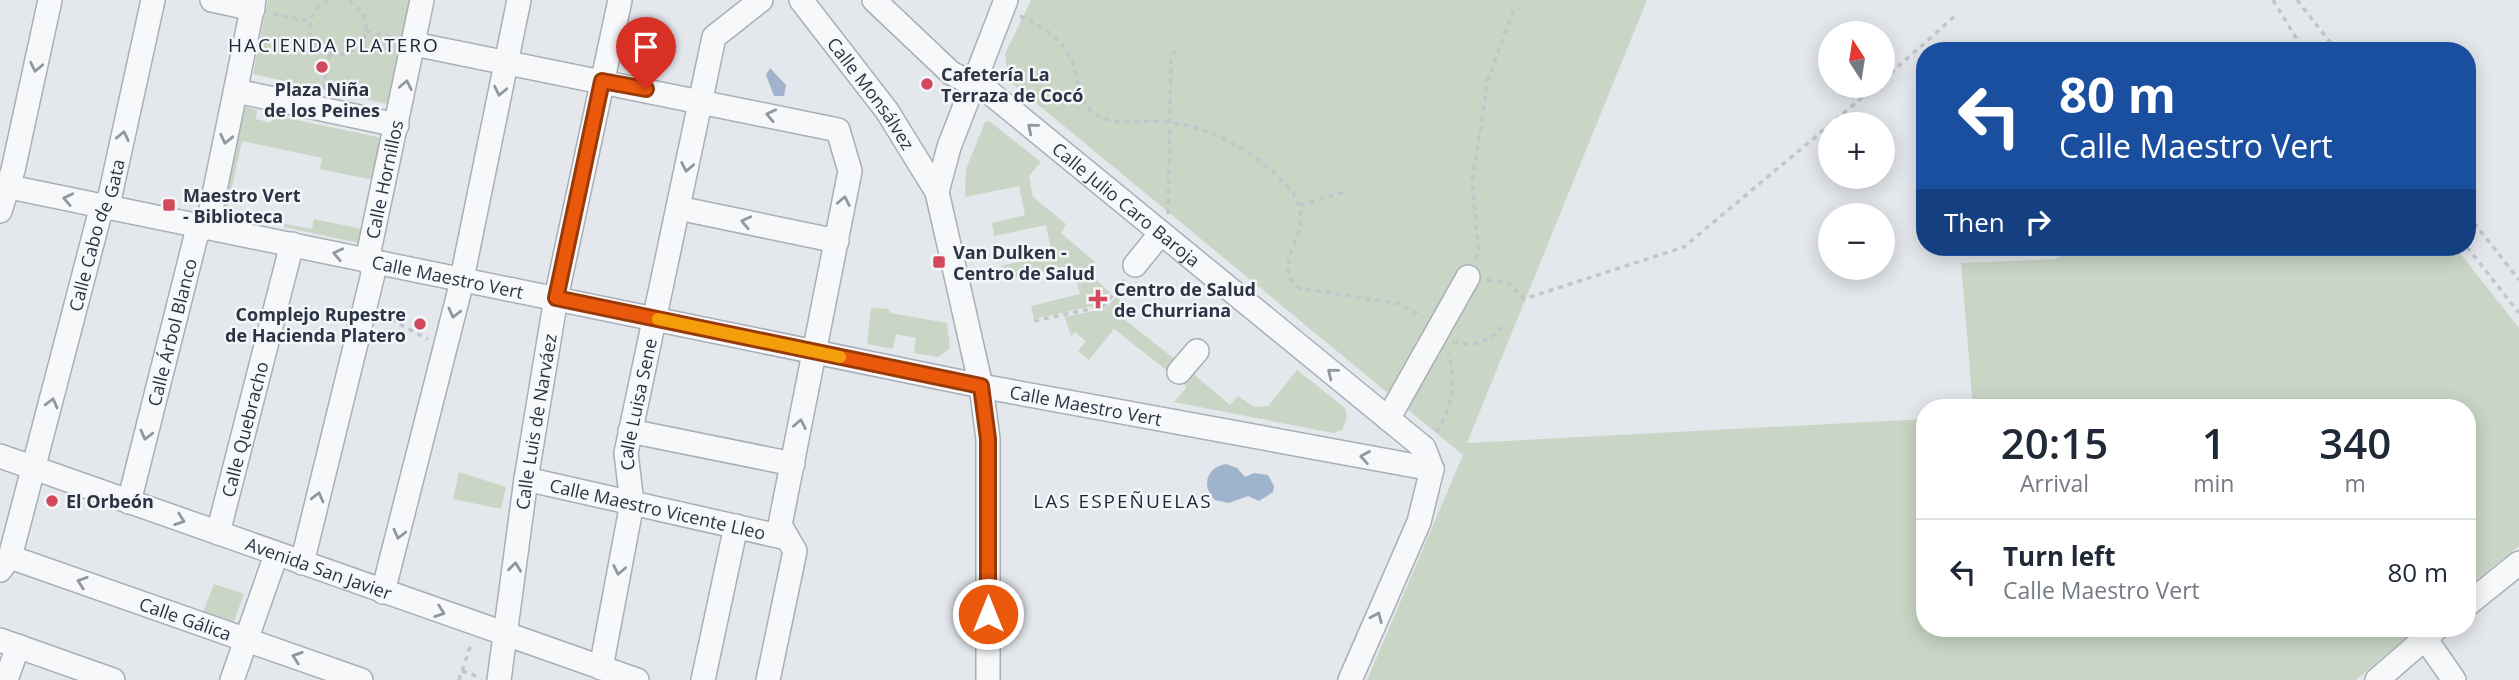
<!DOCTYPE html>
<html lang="en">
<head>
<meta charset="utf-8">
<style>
	body { margin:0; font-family:"Open Sans",sans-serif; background:#f6f6f7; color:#1f2937; height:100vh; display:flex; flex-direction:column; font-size:26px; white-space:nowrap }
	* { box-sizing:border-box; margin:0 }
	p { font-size:23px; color:#747a83 }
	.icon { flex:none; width:38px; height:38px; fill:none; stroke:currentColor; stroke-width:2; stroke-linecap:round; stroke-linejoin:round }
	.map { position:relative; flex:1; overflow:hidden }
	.drawer { position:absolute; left:1916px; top:399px; width:560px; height:238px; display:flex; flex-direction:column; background:#fff; border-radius:28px; box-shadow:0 4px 18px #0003 }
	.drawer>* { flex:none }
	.hud { position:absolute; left:1916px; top:42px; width:560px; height:214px; border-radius:28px; box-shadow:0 4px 18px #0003; background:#1a4fa0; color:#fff; overflow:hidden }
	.needle { width:46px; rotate:348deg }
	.buttons { position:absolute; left:1818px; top:21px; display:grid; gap:14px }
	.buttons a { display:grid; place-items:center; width:77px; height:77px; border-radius:50%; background:#fff; box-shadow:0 4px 18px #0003; font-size:35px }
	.pin { position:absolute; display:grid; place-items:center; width:60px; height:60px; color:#fff; margin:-72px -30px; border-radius:50% 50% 50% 0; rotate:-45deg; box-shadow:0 0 7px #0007 }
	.pin .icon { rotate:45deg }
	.me { position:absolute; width:77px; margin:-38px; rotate:0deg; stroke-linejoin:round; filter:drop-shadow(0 0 5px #0008) }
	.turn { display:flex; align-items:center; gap:24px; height:147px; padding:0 28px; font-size:32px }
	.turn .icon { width:91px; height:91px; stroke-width:2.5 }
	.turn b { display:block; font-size:49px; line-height:60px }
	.then { display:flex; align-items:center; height:66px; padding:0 28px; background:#0003; gap:14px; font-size:26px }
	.eta { display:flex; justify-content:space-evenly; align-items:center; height:119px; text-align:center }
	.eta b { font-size:42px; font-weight:600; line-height:49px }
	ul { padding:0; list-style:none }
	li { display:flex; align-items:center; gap:21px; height:105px; padding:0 28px; border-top:2px solid #e0e1e3 }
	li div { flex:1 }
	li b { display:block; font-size:26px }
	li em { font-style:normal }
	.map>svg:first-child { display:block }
</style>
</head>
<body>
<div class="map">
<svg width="2519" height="680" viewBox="0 0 2519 680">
	<rect width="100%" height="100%" fill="#e4e7ec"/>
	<g fill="#c9d6c5">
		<path d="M268,0H410L388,104L253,74Z"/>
		<path d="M1031,0H1647L1467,443L1925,419V628H2418L2356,680H1367L1463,455L1008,80L1005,54Z"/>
		<path d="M245,107L257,110L256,119L271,123L273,115L382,138L373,180L320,169L322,158L242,141L227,211L270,221L269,224L222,214Z"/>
		<path d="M989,121L1041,162L1029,176L1033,197L1066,224L1061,233L1095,262L1087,272L1110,292L1102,304L1034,319L1031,306L1080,294L1073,265L1004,280L1001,266L1052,254L1046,225L994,236L992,223L1025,215L1019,186L965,197L966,169L985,122Z"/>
		<path d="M314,219L362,229L359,243L284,227L285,224L312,229Z"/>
		<path d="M2077,247H2455L2519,328V546L2468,586V408H1973L1961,263L2055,259Z"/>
		<path d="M1116,297L1131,309L1124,319L1177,361L1169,372L1114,329L1089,360L1078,351L1086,341L1075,332L1071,336L1065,317L1106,308Z"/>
		<path d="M871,308L889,309L890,313L947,323L950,348L938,357L914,353L916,338L896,334L893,349L867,344Z"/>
		<path d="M1297,370L1345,408L1347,417L1342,430L1333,433L1174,402L1187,387L1182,382L1190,371L1230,405L1238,396L1254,407L1268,406Z"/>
		<path d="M459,472L506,487L501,509L453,499Z"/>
		<path d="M214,584L244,594L232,626L202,615Z"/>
	</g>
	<g fill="#9fb4cc">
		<path d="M770,68L786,85L784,96H774L766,75Z"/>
		<path d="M1226,464L1237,468L1245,477L1254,473L1268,475L1274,486L1273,492L1259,501L1248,496L1229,503L1215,500C1201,487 1206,467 1226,464Z"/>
	</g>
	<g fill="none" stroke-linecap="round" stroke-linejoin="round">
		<defs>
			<g id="minor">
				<path d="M212,0L253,9"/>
				<path id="s1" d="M801,0L887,111L937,192L981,386L988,439V680"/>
				<path id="s2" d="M874,0L951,73L989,92L1424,448L1432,469"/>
				<path d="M414,44L838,130L850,171L780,525L795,551L768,680"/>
				<path d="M236,91L397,125"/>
				<path id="s3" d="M0,185L981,386L1432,469"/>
				<path d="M937,192L949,147L1006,0"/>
				<path d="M678,208L837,241"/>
				<path d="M0,211L13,170L50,0"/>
				<path d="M1135,265L1161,233"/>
				<path d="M1179,372L1197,351"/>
				<path d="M1388,419L1468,277"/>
				<path d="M630,431L793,464"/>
				<path id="s4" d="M0,456L637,680"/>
				<path id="s5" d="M526,479L787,538"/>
				<path id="s6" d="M129,502L196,236L209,219L254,0"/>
				<path id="s7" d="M218,533L292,244"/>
				<path id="s8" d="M10,557L361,680"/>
				<path id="s9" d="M302,563L373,274L369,251L422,0"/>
				<path id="s10" d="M0,570L10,557L99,217L110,196L153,0"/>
				<path d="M383,592L459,293L519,0"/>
				<path d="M2468,604L2519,563"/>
				<path d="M2425,638L2454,680"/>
				<path d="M0,640L113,680"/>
				<path id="s11" d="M601,668L632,503L626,453L714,37L761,0"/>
				<path d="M6,680L18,646"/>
				<path d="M232,680L276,555"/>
				<path id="s12" d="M499,680L526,479L556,298L620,0"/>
				<path d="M703,680L736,526"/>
				<path d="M1350,680L1419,522L1432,469"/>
				<path d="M2377,680L2437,628"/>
			</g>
		</defs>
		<use href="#minor" stroke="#a9aeb7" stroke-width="26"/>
		<g stroke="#c2c5cb" stroke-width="3.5" stroke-dasharray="5 5" stroke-linecap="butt">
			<path d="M328,0C318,5 311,13 310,25C306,67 379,64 364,14L348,0"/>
			<path d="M2273,0L2304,51"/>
			<path d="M2297,0L2337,51"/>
			<path d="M273,14L310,21"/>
			<path d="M1020,16C1040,25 1063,39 1072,61C1079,81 1077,105 1099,116C1116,125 1133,121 1151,121C1201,121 1256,150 1288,187C1326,231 1264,258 1299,288L1401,304L1422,317"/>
			<path d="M366,31L395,38"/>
			<path d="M1883,80L1955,16"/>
			<path d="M323,89L330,54"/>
			<path d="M1300,205L1345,192"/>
			<path d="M1168,214L1171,58L1175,51"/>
			<path d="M2468,215L2519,280"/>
			<path d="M2467,247L2519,313"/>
			<path d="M1476,259L1479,252L1472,181L1488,79L1515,6"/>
			<path d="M1487,280L1507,282L1524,299L1684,247L1876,86"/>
			<path d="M382,315L428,339"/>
			<path d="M1034,321L1104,306L1124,280"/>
			<path d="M1453,342C1477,348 1490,341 1506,323"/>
			<path d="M1437,432C1452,406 1457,383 1448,353"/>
			<path d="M462,671L481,678"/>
			<path d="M459,680L471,644"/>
		</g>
		<use href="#minor" stroke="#f7f8fa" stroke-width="23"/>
	</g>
	<defs><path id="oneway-chevron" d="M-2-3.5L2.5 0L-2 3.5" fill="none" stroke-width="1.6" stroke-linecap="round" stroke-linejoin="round" transform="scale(1.75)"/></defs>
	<g stroke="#9196a0">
		<use href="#oneway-chevron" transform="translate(36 67) rotate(102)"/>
		<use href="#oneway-chevron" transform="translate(406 85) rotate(-79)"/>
		<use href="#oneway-chevron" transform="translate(500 91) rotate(102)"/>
		<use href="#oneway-chevron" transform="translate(771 115) rotate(-168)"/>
		<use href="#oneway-chevron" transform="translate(1032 128) rotate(-141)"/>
		<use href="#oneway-chevron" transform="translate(123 136) rotate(-78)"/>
		<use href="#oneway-chevron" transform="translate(226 139) rotate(102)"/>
		<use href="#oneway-chevron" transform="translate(687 167) rotate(101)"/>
		<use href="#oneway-chevron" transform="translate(68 199) rotate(-168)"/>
		<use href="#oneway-chevron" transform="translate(844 201) rotate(-79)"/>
		<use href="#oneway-chevron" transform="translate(746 222) rotate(-168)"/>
		<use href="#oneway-chevron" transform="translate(338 254) rotate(-168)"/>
		<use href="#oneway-chevron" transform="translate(454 313) rotate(104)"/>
		<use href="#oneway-chevron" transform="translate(1332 373) rotate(-141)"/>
		<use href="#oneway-chevron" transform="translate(52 403) rotate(-76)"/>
		<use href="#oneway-chevron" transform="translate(800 424) rotate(-79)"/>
		<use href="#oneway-chevron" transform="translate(146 435) rotate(104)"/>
		<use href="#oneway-chevron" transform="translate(1365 457) rotate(-170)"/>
		<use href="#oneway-chevron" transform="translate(318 497) rotate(-76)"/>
		<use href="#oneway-chevron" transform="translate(180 520) rotate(19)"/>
		<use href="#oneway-chevron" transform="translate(399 534) rotate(104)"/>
		<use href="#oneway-chevron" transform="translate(515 567) rotate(-83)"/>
		<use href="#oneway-chevron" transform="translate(619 570) rotate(101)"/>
		<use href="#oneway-chevron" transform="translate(82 582) rotate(-161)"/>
		<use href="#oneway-chevron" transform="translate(440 612) rotate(19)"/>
		<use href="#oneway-chevron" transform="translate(1377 617) rotate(-67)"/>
		<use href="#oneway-chevron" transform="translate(297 657) rotate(-161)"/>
	</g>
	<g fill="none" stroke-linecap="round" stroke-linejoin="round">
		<defs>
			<path id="route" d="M646,89L602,81L556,298L981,386L988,439V614"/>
		</defs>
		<use href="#route" stroke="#983908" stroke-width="18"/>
		<use href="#route" stroke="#ea580c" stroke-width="12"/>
		<path stroke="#f59e0b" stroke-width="12" d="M658,319L840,357"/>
	</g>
	<g fill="#d1495b" stroke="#f4f6f9" stroke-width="2.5">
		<circle cx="322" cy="67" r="7"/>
		<circle cx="927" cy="84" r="7"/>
		<rect x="162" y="198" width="14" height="14" rx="3.5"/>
		<rect x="932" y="255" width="14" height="14" rx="3.5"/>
		<path d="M1094.5 288.5h7v7h7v7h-7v7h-7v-7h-7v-7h7z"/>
		<circle cx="420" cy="324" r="7"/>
		<circle cx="52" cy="501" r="7"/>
	</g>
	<g text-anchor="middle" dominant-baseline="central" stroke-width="5" stroke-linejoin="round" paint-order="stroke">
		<g font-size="18" font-weight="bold" fill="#2b3445" stroke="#f4f6f9" text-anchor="start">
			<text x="941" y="74">Cafetería La<tspan x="941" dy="21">Terraza de Cocó</tspan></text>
			<text x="322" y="89" text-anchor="middle">Plaza Niña<tspan x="322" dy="21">de los Peines</tspan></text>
			<text x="183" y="195">Maestro Vert<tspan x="183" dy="21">- Biblioteca</tspan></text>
			<text x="953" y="252">Van Dulken -<tspan x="953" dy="21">Centro de Salud</tspan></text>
			<text x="1114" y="289">Centro de Salud<tspan x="1114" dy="21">de Churriana</tspan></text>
			<text x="406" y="314" text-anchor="end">Complejo Rupestre<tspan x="406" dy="21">de Hacienda Platero</tspan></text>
			<text x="66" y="501">El Orbeón</text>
		</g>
		<g font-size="18" fill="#2b3445" stroke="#f4f6f9">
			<text stroke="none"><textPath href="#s1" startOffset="117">Calle Monsálvez</textPath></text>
			<text stroke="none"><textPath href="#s9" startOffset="394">Calle Hornillos</textPath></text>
			<text stroke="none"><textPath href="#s2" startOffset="326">Calle Julio Caro Baroja</textPath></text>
			<text stroke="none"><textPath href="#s10" startOffset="350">Calle Cabo de Gata</textPath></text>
			<text stroke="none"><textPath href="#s3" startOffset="457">Calle Maestro Vert</textPath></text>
			<text stroke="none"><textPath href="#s6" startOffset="175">Calle Árbol Blanco</textPath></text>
			<text stroke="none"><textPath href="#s11" startOffset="268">Calle Luisa Sene</textPath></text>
			<text stroke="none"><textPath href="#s3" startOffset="1108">Calle Maestro Vert</textPath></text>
			<text stroke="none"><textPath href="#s12" startOffset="261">Calle Luis de Narváez</textPath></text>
			<text stroke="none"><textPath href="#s7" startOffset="107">Calle Quebracho</textPath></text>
			<text stroke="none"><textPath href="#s5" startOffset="135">Calle Maestro Vicente Lleo</textPath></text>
			<text stroke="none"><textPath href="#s4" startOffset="338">Avenida San Javier</textPath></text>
			<text stroke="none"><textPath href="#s8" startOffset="186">Calle Gálica</textPath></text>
		</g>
		<g font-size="19" letter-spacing="2" fill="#1d2536" stroke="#f4f6f9">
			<text x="334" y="45">HACIENDA PLATERO</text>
			<text x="1123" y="501">LAS ESPEÑUELAS</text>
		</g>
	</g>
</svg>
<div class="buttons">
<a><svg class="needle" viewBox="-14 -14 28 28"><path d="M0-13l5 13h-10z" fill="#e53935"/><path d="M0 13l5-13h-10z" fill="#747a83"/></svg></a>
<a>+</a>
<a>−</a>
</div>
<div class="pin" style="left:646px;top:89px;background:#d93025"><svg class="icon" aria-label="arrive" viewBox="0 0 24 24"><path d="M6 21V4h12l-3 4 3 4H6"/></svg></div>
<svg class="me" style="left:988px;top:614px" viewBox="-20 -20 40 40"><circle r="17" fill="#ea580c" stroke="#fff" stroke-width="3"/><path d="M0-11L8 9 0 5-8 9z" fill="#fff"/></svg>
<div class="hud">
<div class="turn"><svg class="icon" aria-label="left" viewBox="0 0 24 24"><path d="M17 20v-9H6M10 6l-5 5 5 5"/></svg><div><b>80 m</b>Calle Maestro Vert</div></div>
<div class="then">Then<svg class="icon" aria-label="right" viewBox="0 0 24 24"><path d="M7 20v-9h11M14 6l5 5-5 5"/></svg></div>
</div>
<section class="drawer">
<div class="eta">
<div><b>20:15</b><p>Arrival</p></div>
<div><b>1</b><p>min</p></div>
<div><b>340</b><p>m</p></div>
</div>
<ul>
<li><svg class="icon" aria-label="left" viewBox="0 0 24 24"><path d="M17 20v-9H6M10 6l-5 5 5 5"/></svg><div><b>Turn left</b><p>Calle Maestro Vert</p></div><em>80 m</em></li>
</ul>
</section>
</div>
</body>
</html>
